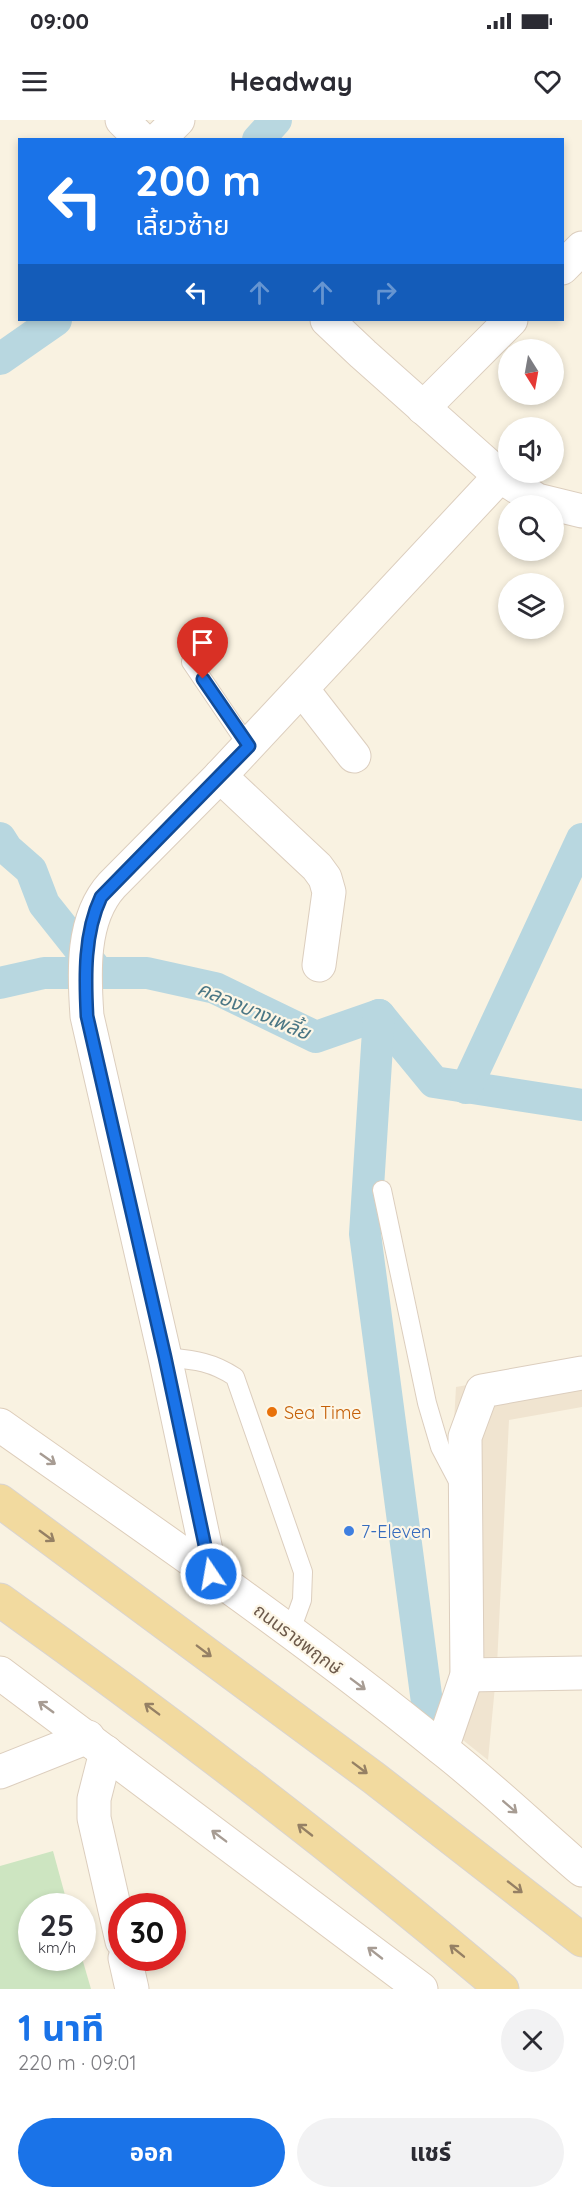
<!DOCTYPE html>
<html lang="th">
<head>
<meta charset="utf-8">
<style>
	body { margin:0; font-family:Quicksand,"Noto Sans Thai",sans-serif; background:#f2f2f3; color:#2b2b33; height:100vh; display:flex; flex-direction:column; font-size:22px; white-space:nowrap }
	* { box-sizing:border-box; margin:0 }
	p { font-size:20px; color:#7c7c81 }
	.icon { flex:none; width:33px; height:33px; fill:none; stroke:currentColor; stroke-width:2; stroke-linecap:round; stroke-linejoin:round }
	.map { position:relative; height:1869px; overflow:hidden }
	.details { display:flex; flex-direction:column; background:#fff; flex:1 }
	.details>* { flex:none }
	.top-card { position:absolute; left:18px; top:18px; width:546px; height:183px; border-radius:0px; box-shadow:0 3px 9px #0003; background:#1a73e8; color:#fff; overflow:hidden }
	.needle { width:39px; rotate:169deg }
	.buttons { position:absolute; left:498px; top:219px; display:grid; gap:12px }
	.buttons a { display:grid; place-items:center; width:66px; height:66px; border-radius:50%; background:#fff; box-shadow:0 3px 9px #0003; font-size:30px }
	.speed { position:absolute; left:18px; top:1773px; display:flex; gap:12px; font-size:30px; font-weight:700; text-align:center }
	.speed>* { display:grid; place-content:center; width:78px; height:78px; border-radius:50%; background:#fff; box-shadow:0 3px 9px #0003; line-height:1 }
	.speed small { font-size:15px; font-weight:400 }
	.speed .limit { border:9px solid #d22; background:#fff; color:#111 }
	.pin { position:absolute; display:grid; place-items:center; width:51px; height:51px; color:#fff; margin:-62px -26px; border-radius:50% 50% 50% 0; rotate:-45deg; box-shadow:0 0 6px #0007 }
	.pin .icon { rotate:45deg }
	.me { position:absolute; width:66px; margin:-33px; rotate:348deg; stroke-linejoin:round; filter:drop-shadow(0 0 4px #0008) }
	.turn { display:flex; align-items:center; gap:21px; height:126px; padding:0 18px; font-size:27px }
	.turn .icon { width:78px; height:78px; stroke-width:2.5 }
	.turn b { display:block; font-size:42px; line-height:51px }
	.lanes { display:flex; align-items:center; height:57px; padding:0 18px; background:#0003; justify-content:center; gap:30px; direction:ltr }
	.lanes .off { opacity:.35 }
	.round { display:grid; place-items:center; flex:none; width:63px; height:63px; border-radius:32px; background:#f2f2f3 }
	.headline { display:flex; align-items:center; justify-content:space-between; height:102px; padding:0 18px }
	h1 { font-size:36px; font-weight:700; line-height:45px; color:#1a73e8 }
	.action { display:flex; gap:12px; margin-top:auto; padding:12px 18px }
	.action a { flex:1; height:69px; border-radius:36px; background:#1a73e8; color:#fff; font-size:24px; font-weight:700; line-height:69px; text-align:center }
	.action a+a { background:#f2f2f3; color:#2b2b33 }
	.status { display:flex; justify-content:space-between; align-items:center; height:42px; padding:0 30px; background:#fff; direction:ltr }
	.status svg { height:16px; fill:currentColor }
	header { display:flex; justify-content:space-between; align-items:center; height:78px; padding:0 18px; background:#fff; font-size:27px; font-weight:700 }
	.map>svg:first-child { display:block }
</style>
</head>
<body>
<div class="status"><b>09:00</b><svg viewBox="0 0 49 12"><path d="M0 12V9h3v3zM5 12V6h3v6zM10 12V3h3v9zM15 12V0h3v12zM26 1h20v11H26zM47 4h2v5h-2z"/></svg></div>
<header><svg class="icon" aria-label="menu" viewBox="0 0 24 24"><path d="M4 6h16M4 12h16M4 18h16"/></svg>Headway<svg class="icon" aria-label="heart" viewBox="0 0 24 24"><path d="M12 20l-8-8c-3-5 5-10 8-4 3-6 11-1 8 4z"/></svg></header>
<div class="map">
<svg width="582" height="1869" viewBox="0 0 582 1869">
	<rect width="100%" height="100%" fill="#f9f2e1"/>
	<path fill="#f0e4d0" d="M582,1244V1287L509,1300L497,1545L488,1640L449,1609L450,1371L456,1267Z"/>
	<path fill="#cde5c1" d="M53,1731L68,1786H32V1838H82L91,1869H0V1746Z"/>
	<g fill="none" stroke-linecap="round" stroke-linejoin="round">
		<g stroke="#b8d7e0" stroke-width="32">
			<path d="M258,20L276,0"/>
			<path d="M0,239L56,200"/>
			<path d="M0,718L7,729L31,750L44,784L98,852"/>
			<path d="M0,863L44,853H147L215,868L316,917L379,895L434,962L582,985"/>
			<path d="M379,895L365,1114L428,1590"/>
			<path d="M466,968L582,719"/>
		</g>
		<defs>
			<g id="lane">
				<path d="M191,542L248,626"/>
				<path d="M382,1070L427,1283L440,1327L460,1365"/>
				<path d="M165,1237C193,1240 211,1241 235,1257L303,1452L302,1480L290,1513"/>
			</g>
			<g id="street">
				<path d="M122,0L142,20"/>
				<path d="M158,20L178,0"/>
				<path d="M562,148L582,128"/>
				<path d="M327,200L363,234L500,356L537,380L582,391"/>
				<path d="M423,288L511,200"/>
				<path d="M302,569L354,636"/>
				<path d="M220,656L317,747L325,758L329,772L319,845"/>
				<path d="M211,1454L165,1237L87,896C84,854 81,799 112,765L220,656L500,356"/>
				<path d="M467,1555L582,1553"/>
				<path d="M442,1628L467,1555L465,1317L482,1271L582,1253"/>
				<path d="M106,1632L94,1679V1698L122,1821"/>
				<path d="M0,1652L88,1617"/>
				<path d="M125,1838L132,1869"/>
			</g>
			<g id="secondary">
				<path d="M0,1305C149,1410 300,1513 441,1628C490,1666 535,1710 582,1750"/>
				<path d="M0,1553L421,1869"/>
			</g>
			<g id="primary">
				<path d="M0,1381L374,1658L582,1820"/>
				<path d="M0,1480C172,1603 341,1732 502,1869"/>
			</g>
		</defs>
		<use href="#lane" stroke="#dccebe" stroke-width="20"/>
		<use href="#street" stroke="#dccebe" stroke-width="35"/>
		<use href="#secondary" stroke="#ddcdba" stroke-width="35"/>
		<use href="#primary" stroke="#d9d4d0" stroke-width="35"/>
		<use href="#lane" stroke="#fff" stroke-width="18"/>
		<use href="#street" stroke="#fff" stroke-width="33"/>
		<use href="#secondary" stroke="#fff" stroke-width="33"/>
		<use href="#primary" stroke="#f2da9f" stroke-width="33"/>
	</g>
	<defs><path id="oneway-shaft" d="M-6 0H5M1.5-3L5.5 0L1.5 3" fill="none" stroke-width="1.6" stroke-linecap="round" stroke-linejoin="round" transform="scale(1.5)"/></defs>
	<g stroke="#a79c93">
		<use href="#oneway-shaft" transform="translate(48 1339) rotate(35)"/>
		<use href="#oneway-shaft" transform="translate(358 1564) rotate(37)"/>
		<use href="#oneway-shaft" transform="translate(46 1587) rotate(-144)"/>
		<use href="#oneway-shaft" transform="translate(510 1687) rotate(41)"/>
		<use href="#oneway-shaft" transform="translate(219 1716) rotate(-143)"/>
		<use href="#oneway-shaft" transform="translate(375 1833) rotate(-142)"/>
	</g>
	<g stroke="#958064">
		<use href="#oneway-shaft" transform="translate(47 1416) rotate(36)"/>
		<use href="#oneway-shaft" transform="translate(204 1531) rotate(37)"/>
		<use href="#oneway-shaft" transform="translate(152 1589) rotate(-143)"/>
		<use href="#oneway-shaft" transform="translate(360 1648) rotate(37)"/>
		<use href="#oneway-shaft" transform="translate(305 1710) rotate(-142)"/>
		<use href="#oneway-shaft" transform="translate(515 1767) rotate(38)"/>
		<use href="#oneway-shaft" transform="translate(457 1831) rotate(-141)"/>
	</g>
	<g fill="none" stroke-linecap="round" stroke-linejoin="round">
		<defs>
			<path id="route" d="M203,559L249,626L101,777C84,813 85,857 87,896L165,1237L211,1454"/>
		</defs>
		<use href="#route" stroke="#114b97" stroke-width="15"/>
		<use href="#route" stroke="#1a73e8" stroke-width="10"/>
	</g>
	<circle fill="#e8710a" stroke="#fdf6e6" stroke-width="2" cx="272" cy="1292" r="6"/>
	<circle fill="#3f7fe0" stroke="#fdf6e6" stroke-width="2" cx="349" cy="1411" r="6"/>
	<g text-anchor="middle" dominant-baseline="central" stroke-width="4.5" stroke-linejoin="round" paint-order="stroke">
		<g font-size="18" fill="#c56008" stroke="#fdf6e6" text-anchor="start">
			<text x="284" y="1292">Sea Time</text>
		</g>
		<g font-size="18" fill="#366cbe" stroke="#fdf6e6" text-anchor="start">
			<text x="361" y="1411">7-Eleven</text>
		</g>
		<g font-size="18" fill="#6d5a4b" stroke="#fdf6e6">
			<text transform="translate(298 1519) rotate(37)">ถนนราชพฤกษ์</text>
		</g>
		<g font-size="20" font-style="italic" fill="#4b7785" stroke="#fdf6e6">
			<text transform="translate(254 890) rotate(23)">คลองบางเพลี้ย</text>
		</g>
	</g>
</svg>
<div class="buttons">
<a><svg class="needle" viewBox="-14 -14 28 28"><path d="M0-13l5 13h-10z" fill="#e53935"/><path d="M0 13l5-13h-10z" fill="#7c7c81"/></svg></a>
<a><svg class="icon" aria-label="sound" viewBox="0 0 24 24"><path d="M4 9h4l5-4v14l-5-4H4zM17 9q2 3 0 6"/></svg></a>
<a><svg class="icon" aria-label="search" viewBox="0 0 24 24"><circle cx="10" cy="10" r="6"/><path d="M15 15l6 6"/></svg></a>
<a><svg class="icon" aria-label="layers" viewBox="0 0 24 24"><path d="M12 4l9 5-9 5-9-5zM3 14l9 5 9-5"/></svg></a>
</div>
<div class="speed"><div>25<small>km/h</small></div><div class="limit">30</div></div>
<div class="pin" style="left:203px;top:559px;background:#d93025"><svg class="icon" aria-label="arrive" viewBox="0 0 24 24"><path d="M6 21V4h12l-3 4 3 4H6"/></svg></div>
<svg class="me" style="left:211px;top:1454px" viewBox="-20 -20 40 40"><circle r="17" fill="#1a73e8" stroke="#fff" stroke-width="3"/><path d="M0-11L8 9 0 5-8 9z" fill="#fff"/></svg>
<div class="top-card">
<div class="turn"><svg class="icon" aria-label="left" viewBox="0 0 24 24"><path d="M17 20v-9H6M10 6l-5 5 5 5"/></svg><div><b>200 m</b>เลี้ยวซ้าย</div></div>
<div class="lanes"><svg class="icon" aria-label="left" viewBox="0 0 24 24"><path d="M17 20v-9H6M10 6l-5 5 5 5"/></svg><svg class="icon off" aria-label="ahead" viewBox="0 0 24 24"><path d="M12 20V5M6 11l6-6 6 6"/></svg><svg class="icon off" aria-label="ahead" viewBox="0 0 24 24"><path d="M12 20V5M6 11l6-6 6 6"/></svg><svg class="icon off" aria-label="right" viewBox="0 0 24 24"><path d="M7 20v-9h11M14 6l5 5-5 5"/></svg></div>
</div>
</div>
<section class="details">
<div class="headline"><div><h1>1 นาที</h1><p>220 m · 09:01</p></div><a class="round"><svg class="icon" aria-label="close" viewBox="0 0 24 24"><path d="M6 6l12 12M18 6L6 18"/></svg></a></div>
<div class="action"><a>ออก</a><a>แชร์</a></div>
</section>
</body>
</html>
